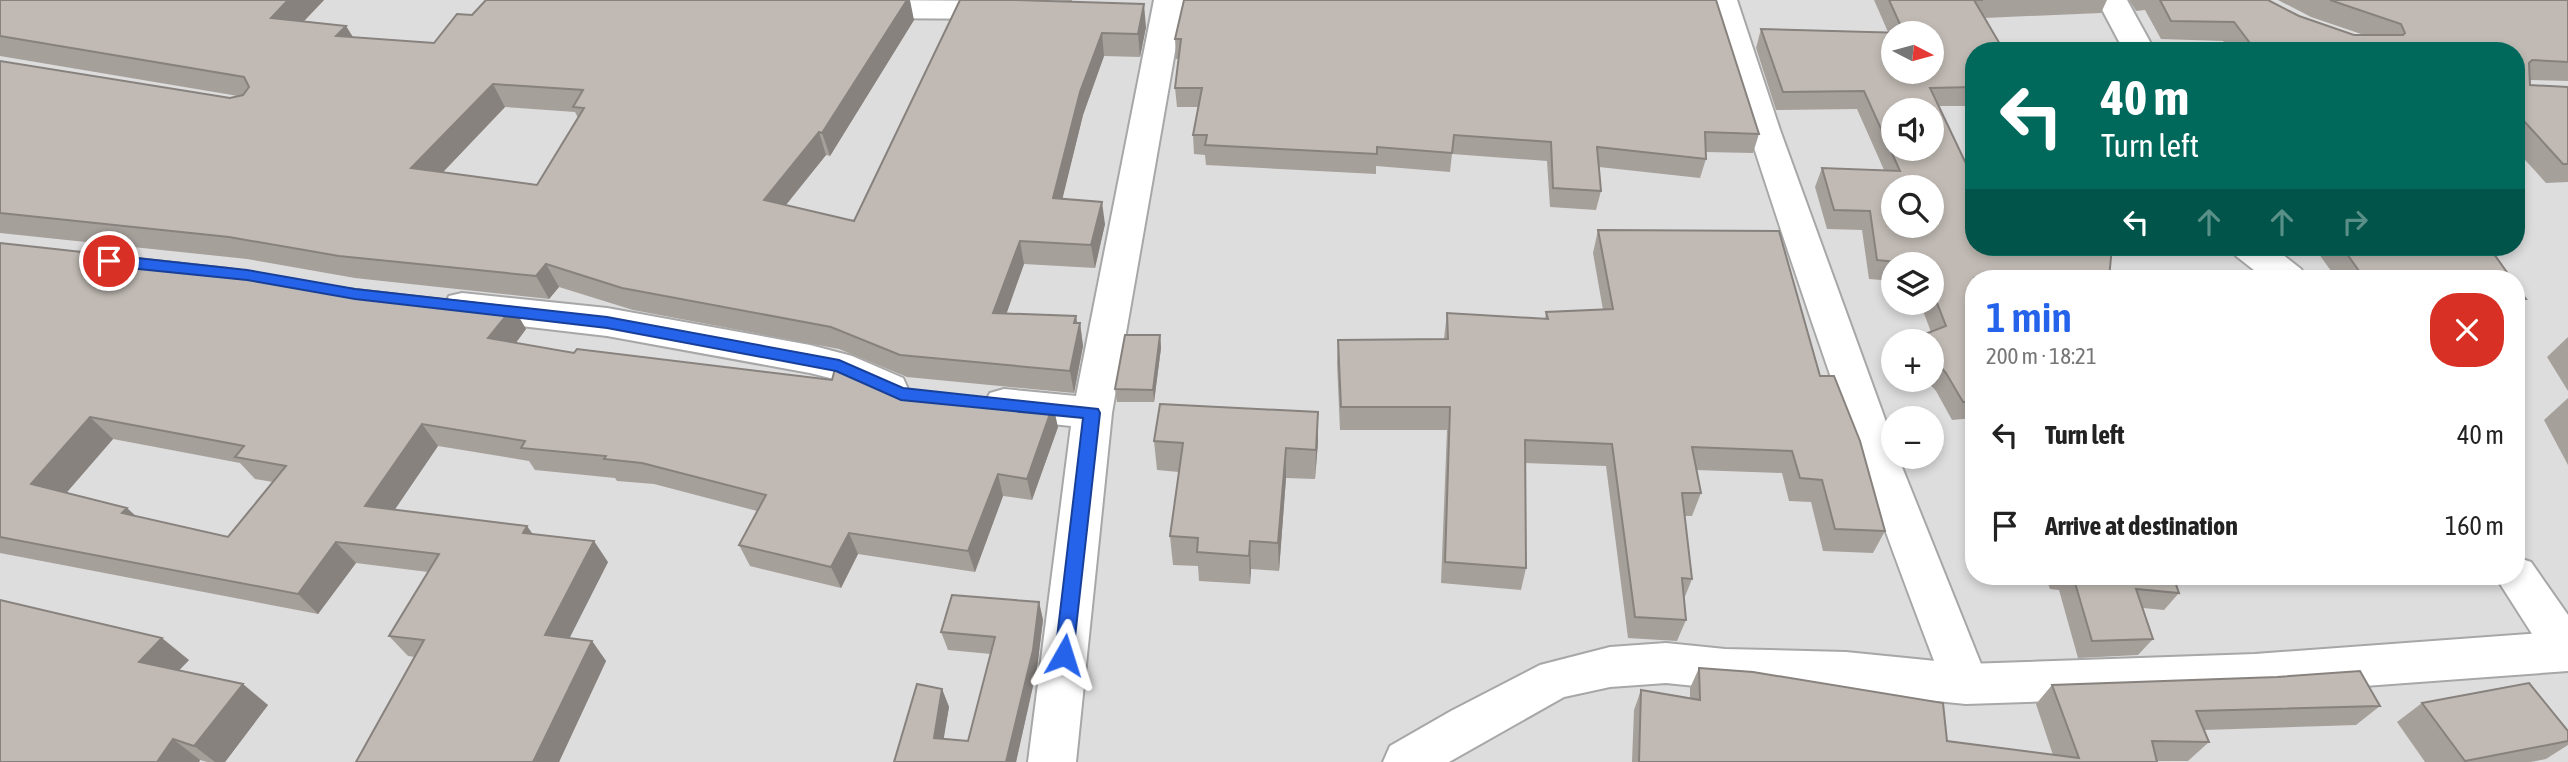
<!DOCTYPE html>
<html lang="en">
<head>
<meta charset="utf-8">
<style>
	body { margin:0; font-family:"Asap Condensed",sans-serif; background:#f6f6f6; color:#222; height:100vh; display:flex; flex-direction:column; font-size:26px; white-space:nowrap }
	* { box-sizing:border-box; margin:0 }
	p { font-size:23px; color:#767676 }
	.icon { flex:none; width:38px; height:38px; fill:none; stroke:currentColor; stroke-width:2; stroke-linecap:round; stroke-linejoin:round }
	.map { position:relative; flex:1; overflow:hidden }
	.details { position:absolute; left:1965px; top:270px; width:560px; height:315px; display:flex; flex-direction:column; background:#fff; border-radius:28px; box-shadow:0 4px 10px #0003 }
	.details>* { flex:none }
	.guide { position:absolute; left:1965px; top:42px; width:560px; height:214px; border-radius:28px; box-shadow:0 4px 10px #0003; background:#00695c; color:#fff; overflow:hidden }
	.needle { width:46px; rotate:96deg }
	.fabs { position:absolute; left:1881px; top:21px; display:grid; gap:14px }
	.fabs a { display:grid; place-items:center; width:63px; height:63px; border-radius:50%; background:#fff; box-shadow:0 4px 10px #0003; font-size:35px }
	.pin { position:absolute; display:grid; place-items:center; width:60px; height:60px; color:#fff; margin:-30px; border:4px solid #fff; border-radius:50%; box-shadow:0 2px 7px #0007 }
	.me { position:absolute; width:77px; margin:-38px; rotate:6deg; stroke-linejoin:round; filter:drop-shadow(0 0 5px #0008) }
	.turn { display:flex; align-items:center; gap:24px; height:147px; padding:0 21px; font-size:32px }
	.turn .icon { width:91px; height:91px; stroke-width:2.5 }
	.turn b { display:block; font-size:49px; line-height:60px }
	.lanes { display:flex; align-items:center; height:66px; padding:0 21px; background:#0003; justify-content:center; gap:35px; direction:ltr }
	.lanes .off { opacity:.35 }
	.round { display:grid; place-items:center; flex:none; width:74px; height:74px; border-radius:28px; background:#f6f6f6 }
	.head { display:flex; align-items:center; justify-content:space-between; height:119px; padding:0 21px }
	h1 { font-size:42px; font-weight:600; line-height:52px; color:#2563eb }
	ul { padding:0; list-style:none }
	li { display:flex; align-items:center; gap:21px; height:91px; padding:0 21px }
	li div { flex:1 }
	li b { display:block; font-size:26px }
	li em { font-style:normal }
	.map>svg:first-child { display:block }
</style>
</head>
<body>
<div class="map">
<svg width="2568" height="762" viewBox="0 0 2568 762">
	<rect width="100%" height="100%" fill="#f0eee7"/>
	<path fill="#dedddd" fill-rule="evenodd" d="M0,0H2568V762H0ZM1894,33H1932V72H1894ZM1974,51H2516V247H1974ZM1894,110H1932V149H1894ZM1894,187H1932V226H1894ZM1894,264H1932V303H1894ZM1974,278H2516V576H1974ZM1894,341H1932V380H1894ZM1894,418H1932V457H1894Z"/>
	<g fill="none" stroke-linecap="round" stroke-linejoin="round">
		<defs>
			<g id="minor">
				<path d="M861,0L1008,1L1019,4L1023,10L1019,16L1008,19L861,18L850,15L846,9L850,3Z"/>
				<path d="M1154,0H1184L1112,413L1076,762H1028L1071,426L1004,419L990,415L984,404L990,393L1004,389L1076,396Z"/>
				<path d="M1707,0H1737L1780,130L1894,444V457H1898L1989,684L1982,698L1966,704L1950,698L1943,684C1856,459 1779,230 1707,0Z"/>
				<path d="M2097,0H2127L2155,51H2124Z"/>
				<path d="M2231,247H2273L2301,269L2306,278H2264L2236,256Z"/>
				<path d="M462,293L607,308L810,345L852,356L903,378L908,389L903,400L889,404L830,378L810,373L607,336L462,319L449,316L444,306L449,296Z"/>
				<path d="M2516,557L2531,562L2568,615V671L2552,665L2495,576H2516Z"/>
			</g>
			<path id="tertiary" d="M2568,631V671L2255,694L1966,704L1846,692L1725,689L1666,683L1610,687L1564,697L1449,762H1383L1390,746L1451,711L1540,665L1610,647L1666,643L1725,649L1846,652L1966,664L2255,654Z"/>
		</defs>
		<use href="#minor" stroke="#a7a7a7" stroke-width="4"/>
		<use href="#tertiary" stroke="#a7a7a7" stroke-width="4"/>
		<use href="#minor" fill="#fff" fill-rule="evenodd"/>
		<use href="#tertiary" fill="#fff" fill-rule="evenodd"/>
	</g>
	<g fill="#a6a09b" fill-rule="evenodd">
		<path d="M0,0H324L304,21L346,26L353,37L434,43L472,15L914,20L830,156L826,155L786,205L854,221L960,0L1146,27L1140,57L1104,56L1083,115L1062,199L1105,224L1095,268L1024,264L1006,313L1076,316L1077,323H1080L1083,346L1074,393L907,377L839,349L633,310L559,287L549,299L355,278L247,259L0,233V61L230,98L238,96L0,56ZM505,107L575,112L578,118L537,185L443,172Z"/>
		<path d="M1039,0H1072V1Z"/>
		<path d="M1184,0L1759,134L1753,153L1705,152L1706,159L1700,178L1599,167L1601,191L1596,210L1550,207L1547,161L1452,154L1450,172L1376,166V174L1206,165L1205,155L1194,154L1193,135L1198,107H1177L1175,88L1179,59H1176L1175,39Z"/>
		<path d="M1874,0H2107L2101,13L1984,18L1974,51V106H1939L1974,278V418L1952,420L1936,391L1926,380H1932V341H1913L1915,338L1931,332L1920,303H1932V264H1894V281L1869,279L1862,230L1827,229L1815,187L1822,168L1884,170L1857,109L1776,110L1756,48L1761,29L1888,32Z"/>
		<path d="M2129,0H2268L2299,16L2354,35H2364L2311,17L2278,0H2568V81L2530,80V85L2568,87V182L2546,183L2516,150V51H2230L2223,41L2161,39L2145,10L2136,11Z"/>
		<path d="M1598,230L1820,376L1885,531L1873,553L1823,551L1811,502L1789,501L1782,473L1696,470L1701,493L1692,516H1684L1692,579L1684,599L1686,620L1677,641L1628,638L1606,466L1525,463L1526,568L1521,590L1441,583L1447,430H1340L1337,363L1338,340L1444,339L1447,313L1545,319L1546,312L1603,310L1593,253Z"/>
		<path d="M0,243L338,287L513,307L526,329L516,343L574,353L894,389L1058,427L1032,500L1003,496L975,572L858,554L841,588L750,566L739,545L757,511L654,484L617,481L615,478L535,470L529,461L438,446L395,509L533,534L608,562L569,638L592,641L606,661L559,762H356L415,657L408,656L389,636L428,572L356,563L318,614L0,553ZM113,439L240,463L255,479L273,482L228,537L136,516L66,493Z"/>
		<path d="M2314,247H2489L2511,278H2336Z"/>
		<path d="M2516,286L2526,299L2516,308Z"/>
		<path d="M1160,335L1161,348L1154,402H1117L1115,389Z"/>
		<path d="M2568,337V391L2547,357Z"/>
		<path d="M2568,398V465L2544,420Z"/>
		<path d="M1154,441L1318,442L1315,479L1286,478L1279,571L1251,569L1250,584L1199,581L1198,566L1173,565L1170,536L1179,472L1157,470Z"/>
		<path d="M2045,576H2173L2179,593L2164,610L2143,608L2153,639L2138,655L2078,658L2059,590L2050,589Z"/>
		<path d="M1039,602L1043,620L1037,668L1016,762H894L942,689L949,707L943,739L968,741L991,654L948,650L941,632Z"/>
		<path d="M189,660L179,670L268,705L225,762H207L200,760L199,762H0Z"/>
		<path d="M1699,668L1947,741L2053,755L2036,704L2052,685L2380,706L2356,725L2204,730L2209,742L2188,761L1632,762L1634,710L1641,690L1690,698V688Z"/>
		<path d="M2422,703L2568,731V745L2546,759L2531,762H2425L2397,722Z"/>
	</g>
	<g fill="#87827e">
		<path d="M288,0H324L286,40L271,18Z"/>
		<path d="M907,0H910L914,20L830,156L822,133Z"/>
		<path d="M1144,4L1146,27L1140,57L1138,34Z"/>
		<path d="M346,26L360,49L336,36Z"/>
		<path d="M1102,33L1104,56L1083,115L1057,221L1053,198L1080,92Z"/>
		<path d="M493,84L505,107L425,191L411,168Z"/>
		<path d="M819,132L826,155L772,222L764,200Z"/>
		<path d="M1102,202L1105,224L1095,268L1091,245Z"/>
		<path d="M1020,241L1024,264L999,335L993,313Z"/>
		<path d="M546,264L559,287L549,299L536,276Z"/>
		<path d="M513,307L526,329L502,361L488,338Z"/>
		<path d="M1076,316L1078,330L1080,323L1083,346L1074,393L1070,371Z"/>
		<path d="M1160,335L1161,348L1154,402L1153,390Z"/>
		<path d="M1053,405L1058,427L1032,500L1027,479Z"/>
		<path d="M1318,412V442L1315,479L1316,450Z"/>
		<path d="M90,417L113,439L55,506L31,484Z"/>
		<path d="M422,424L438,446L383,527L365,506Z"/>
		<path d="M1286,448V478L1279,571L1278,543Z"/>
		<path d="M998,474L1003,496L975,572L968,551Z"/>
		<path d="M127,508L150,529L122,513Z"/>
		<path d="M527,526L542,547L523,533Z"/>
		<path d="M849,533L858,554L841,588L831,567Z"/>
		<path d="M594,541L608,562L561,655L545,635Z"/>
		<path d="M1250,541L1251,569L1250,584L1249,556Z"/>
		<path d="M336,542L356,563L318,614L298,594Z"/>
		<path d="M1039,602L1043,620L1037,668L1016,762H1006Z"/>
		<path d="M162,638L189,660L166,684L139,662Z"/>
		<path d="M592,641L606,661L559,762H533Z"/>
		<path d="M243,684L268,705L225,762H215L194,746Z"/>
		<path d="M942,689L949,707L941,755L934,738Z"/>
		<path d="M173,739L200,760L199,762H157Z"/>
	</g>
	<g fill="#c1bab4" stroke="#87827e" stroke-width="2" fill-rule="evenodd">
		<path d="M0,0H288L271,18L346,26L336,36L434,43L457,14L472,15L486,0H907L822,133L819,132L764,200L854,221L960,0H1014L1144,4L1138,34L1102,33L1080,92L1053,198L1102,202L1091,245L1020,241L993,313L1076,316L1074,323H1080L1070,371L900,355L831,327L622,288L546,264L536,276L339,256L229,237L0,213V61L230,98L243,95L249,87L244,77L0,36ZM493,84L583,90L573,107L584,108L537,185L411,168Z"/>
		<path d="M1184,0H1716L1759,134L1705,132L1706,159L1597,147L1601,191L1553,188L1551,142L1454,135L1452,153L1377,147V154L1205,145L1207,135H1193L1202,88H1175L1181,39H1175Z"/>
		<path d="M1889,0H1983H1974L2004,51H1974V87L1930,88L1969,170H1974V247H2112L2109,278H1974V401L1963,402L1946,373L1932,357V341H1918L1915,338L1946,326L1932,290V264H1918L1877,260L1870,211L1834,210L1822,168L1900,171L1864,91L1783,92L1761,29L1904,33ZM1894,33H1932V72H1894ZM1894,110H1932V149H1894ZM1894,187H1932V226H1894Z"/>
		<path d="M2160,0H2268L2299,16L2354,35H2403L2405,33L2401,24L2330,0H2568V62L2532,60L2529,63L2530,85L2568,87V164H2563L2524,121L2516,122V51H2256L2234,22L2171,21Z"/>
		<path d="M1598,230L1779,231L1820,376H1834L1860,441L1885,531L1835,529L1822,480L1800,478L1792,451L1692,447L1701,493H1682L1692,579L1682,578L1686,620L1635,617L1612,444L1525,440L1526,568L1445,562L1450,407H1341L1338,340L1448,339L1447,313L1548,319L1546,312L1613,309Z"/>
		<path d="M0,243L228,268L338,287L513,307L488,338L574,353L577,349L832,380L836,365L894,389L1053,405L1027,479L998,474L968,551L849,533L831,567L739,545L766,495L642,463L604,459L606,456L521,448L525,441L422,424L365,506L527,526L523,533L594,541L545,635L592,641L533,762H356L424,640L389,636L439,554L336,542L298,594L0,537ZM90,417L244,446L235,457L286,466L228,537L122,513L127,508L31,484Z"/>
		<path d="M2342,247H2489L2511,278H2364Z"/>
		<path d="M2516,286L2526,299H2516Z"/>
		<path d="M1125,335H1160L1153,390L1115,389Z"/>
		<path d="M1160,404L1318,412L1316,450L1286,448L1278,543L1250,541L1249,556L1197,552L1198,538L1170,536L1183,443L1154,441Z"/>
		<path d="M2073,576H2173L2179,593L2136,589L2153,639L2092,641Z"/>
		<path d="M952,595L1039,602L1033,650L1006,762H894L917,684L942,689L934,738L968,741L995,637L941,632Z"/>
		<path d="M0,600L162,638L139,662L243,684L194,746L173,739L157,762H0Z"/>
		<path d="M1699,668L1753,672L1943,703L1947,741L2079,758L2052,685L2277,677L2360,671L2380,706L2196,711L2209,742L2152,741L2157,762H1639L1641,690L1700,700Z"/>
		<path d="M2529,683L2568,731V741L2465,761L2422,703Z"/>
	</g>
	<path fill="#2563eb" stroke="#184099" stroke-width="2" d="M109,255L247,270L355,289L607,317L839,360L903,388L1098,409L1100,413L1073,655L1071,660L1064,663L1058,660L1055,655L1083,418L901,400L836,371L607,328L355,299L247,280L109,266L101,261Z"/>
</svg>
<div class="fabs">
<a><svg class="needle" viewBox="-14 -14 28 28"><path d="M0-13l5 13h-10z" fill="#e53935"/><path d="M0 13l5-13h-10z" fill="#767676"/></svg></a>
<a><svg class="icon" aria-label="sound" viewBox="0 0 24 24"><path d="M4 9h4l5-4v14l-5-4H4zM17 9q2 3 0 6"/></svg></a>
<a><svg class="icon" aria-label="search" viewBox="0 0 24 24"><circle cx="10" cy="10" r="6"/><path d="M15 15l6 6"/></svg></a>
<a><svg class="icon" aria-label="layers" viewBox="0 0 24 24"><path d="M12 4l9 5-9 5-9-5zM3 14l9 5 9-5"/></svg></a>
<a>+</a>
<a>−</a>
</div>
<div class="pin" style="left:109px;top:261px;background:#d93025"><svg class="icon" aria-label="arrive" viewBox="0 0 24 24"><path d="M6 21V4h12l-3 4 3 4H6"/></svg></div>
<svg class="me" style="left:1064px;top:655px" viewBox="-20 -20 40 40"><path d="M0-17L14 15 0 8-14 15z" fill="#2563eb" stroke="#fff" stroke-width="4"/></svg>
<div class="guide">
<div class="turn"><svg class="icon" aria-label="left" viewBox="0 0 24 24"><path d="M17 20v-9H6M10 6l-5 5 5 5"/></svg><div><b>40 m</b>Turn left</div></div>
<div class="lanes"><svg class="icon" aria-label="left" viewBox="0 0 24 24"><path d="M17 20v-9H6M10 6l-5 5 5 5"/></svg><svg class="icon off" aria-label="ahead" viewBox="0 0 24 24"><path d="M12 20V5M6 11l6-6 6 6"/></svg><svg class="icon off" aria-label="ahead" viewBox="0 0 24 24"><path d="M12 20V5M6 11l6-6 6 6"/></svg><svg class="icon off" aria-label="right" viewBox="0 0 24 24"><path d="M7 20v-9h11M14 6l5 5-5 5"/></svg></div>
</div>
<section class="details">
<div class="head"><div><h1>1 min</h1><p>200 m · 18:21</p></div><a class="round" style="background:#d93025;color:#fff"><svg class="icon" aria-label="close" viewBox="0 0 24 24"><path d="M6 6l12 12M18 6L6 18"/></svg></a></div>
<ul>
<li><svg class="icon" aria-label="left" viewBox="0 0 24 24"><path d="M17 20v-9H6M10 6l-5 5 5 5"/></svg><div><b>Turn left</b></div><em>40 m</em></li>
<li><svg class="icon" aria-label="arrive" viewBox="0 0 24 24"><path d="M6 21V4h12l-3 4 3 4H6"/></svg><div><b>Arrive at destination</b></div><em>160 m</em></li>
</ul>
</section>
</div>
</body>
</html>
